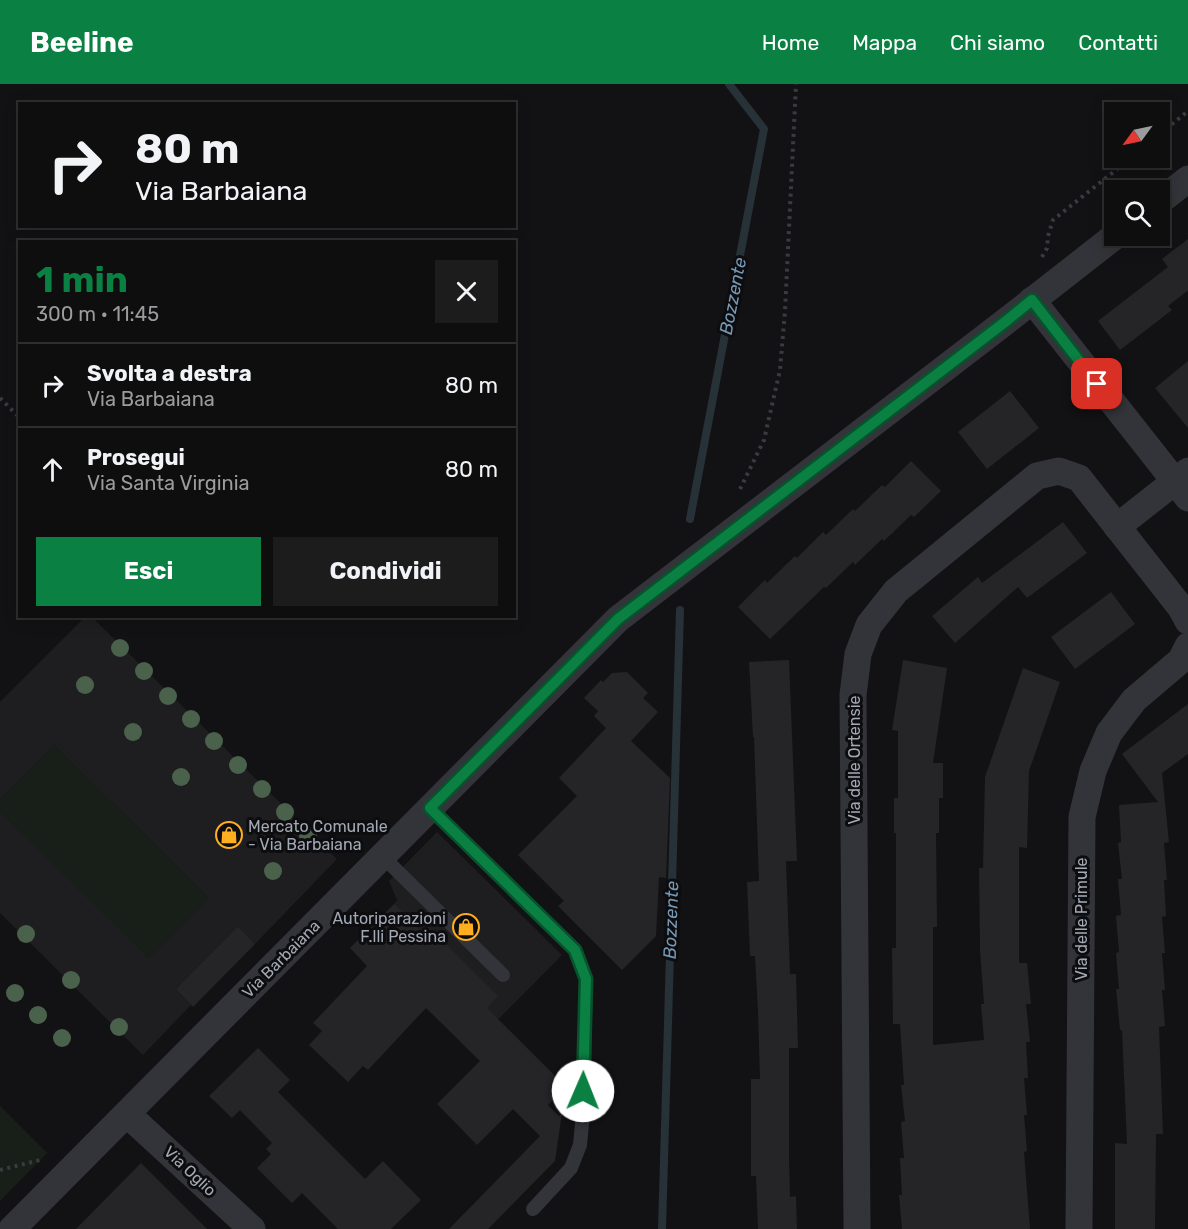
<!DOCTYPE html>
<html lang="it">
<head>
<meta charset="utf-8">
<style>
	body { margin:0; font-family:Rubik,sans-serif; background:#1c1c1d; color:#f1f3f6; height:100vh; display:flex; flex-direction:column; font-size:22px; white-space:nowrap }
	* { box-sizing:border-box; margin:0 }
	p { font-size:20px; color:#9b9c9e }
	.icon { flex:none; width:33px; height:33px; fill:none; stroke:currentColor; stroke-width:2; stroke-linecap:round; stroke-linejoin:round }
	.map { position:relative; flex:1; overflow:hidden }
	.side { position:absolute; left:18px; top:156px; width:498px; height:378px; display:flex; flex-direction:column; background:#0e0e0f; border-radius:0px; box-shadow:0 3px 15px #0003,0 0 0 2px #2e2e2f }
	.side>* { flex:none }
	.hud { position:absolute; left:18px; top:18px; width:498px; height:126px; border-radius:0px; box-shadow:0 3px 15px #0003,0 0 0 2px #2e2e2f; background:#0e0e0f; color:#f1f3f6; overflow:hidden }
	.needle { width:39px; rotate:237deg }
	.fabs { position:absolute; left:1104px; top:18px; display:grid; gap:12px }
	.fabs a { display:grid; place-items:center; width:66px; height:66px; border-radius:0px; background:#0e0e0f; box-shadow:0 3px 15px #0003,0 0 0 2px #2e2e2f; font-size:30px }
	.pin { position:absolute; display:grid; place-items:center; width:51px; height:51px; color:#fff; margin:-26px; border-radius:12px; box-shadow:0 3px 9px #0006 }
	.me { position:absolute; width:66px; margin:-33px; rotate:1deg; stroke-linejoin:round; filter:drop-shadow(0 0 4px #0008) }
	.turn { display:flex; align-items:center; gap:21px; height:126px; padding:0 18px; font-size:27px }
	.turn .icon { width:78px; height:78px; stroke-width:2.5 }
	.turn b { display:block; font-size:42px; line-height:51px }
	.round { display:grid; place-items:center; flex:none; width:63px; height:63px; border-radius:0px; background:#1c1c1d }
	.headline { display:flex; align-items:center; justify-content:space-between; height:102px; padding:0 18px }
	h1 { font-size:36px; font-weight:700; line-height:45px; color:#0b8043 }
	.action { display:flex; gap:12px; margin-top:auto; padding:12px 18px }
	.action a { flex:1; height:69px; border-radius:0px; background:#0b8043; color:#fff; font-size:24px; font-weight:700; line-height:69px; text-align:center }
	.action a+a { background:#1c1c1d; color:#f1f3f6 }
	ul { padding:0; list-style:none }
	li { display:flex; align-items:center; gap:18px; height:84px; padding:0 18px; border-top:2px solid #2e2e2f }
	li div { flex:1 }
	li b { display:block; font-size:22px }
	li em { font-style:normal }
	header { display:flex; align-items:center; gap:36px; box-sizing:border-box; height:84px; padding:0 30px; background:#0b8043; color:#fff }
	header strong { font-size:28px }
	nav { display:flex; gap:33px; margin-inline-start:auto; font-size:21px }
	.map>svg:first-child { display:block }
</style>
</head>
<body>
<header>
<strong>Beeline</strong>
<nav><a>Home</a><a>Mappa</a><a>Chi siamo</a><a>Contatti</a></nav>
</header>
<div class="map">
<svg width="1188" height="1145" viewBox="0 0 1188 1145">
	<rect width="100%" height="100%" fill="#121214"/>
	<g fill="#1e1e21">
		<path d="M85,533H92L337,775L255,860L238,842L176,905L191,921L143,971L0,829V727L149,874L209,814L54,661L0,716V618Z"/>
		<path d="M437,748L562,871L468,966L457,954L394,820L397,816L389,797Z"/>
	</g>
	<g fill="#181f19">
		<path d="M54,661L209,814L149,874L0,727V716Z"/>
		<path d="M0,1022L47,1069L0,1117Z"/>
	</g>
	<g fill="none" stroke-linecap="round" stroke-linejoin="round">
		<g stroke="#273138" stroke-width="8">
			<path d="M690,435L764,45L729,0"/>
			<path d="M662,1145L680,526"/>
		</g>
	</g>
	<g fill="#252528">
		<path d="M1188,155V208L1187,207L1168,222L1172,226L1120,266L1098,237L1168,183L1162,175Z"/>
		<path d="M1188,277V344L1155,304Z"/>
		<path d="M1010,307L1039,344L987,385L958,348Z"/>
		<path d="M911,377L941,407L914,433L911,431L884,457L882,455L855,481L853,478L826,504L824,503L770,555L738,523L765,496L767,499L795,472L797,474L823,448L826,451L853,425L855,427L882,401L885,403Z"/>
		<path d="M1063,438L1087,469L1027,514L1018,503L955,559L932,532L978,493L982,499Z"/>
		<path d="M1111,508L1135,540L1075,585L1051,553Z"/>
		<path d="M789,576L797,777H786L790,890H796L798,964H789V1075L790,1113L796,1112L797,1145H758L756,1092H751V995H760L758,927L755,872H750L747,798L759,797L754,653H753L749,578Z"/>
		<path d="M903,576L947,584L933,679H943V714H939V749H936L937,843H933V961L984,956L981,920H984L980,866L979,784H983L985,693L1023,584L1060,598L1029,687L1027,764L1019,763V879H1027L1031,920H1026L1030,958H1026L1028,994H1024L1027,1031H1024L1027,1067L1024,1068L1030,1145H902L899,1111H902L900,1074H904L901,1038L905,1037L901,1001H904L900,940H893L892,864H896V749H894V714H898V647L892,646Z"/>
		<path d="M627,588L648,609L643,614L658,628L631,657L670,694L666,794L659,793L656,852L622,886L558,822L564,817L518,771L577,712L559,694L606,644L594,632L598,627L584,614L601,596L603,598L612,589Z"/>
		<path d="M1188,620V670L1162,689L1169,758L1164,759L1167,796H1164L1166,832L1162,833L1165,869H1162L1165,906H1162L1165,942L1159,943L1163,1050H1156L1155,1145H1115V1059L1127,1060L1122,946H1120L1116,905H1119L1116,869L1119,868L1116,832L1121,831L1118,795H1122L1118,759L1121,758L1119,721L1158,718L1122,670Z"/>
		<path d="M394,820L420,846L426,840L498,912L487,924L566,1003L548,1021L559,1032L562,1029L555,1077L488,1145H449L540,1052L513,1025L477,1061L437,1020L480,977L426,924L368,986L363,982L348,998L309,961L322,947L313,939L367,882L350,864Z"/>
		<path d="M238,842L255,860L193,923L176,905Z"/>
		<path d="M258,964L290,996L278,1008L365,1095L383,1077L421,1116L391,1145H338L302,1109L292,1119L257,1084L271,1070L266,1065L272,1059L240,1026L232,1034L209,1012Z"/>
		<path d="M141,1079L207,1145H76Z"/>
	</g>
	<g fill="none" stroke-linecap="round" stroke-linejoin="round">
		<g stroke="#393b40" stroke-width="4" stroke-dasharray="3 4.5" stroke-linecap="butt">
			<path d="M1160,50L1188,27"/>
			<path d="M1042,173L1047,164L1048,152L1053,136L1131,74"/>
			<path d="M0,314L20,334"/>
			<path d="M740,405L764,356L780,286L785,227L796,0"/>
			<path d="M0,1086L40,1076"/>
		</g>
		<g stroke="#333439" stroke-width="14">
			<path d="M430,724L575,866L586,895L583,1029L580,1061L571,1084L533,1125"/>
			<path d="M382,772L503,891"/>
		</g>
		<g stroke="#333439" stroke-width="27">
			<path d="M1160,117L1188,95"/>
			<path d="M1032,216L1188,414"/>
			<path d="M1117,443L1188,387"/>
			<path d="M127,1030L252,1145"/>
			<path d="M12,1145L618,535L1005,238L1115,152"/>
			<path d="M857,1145L853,611L858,570L869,541L896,507L1037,392L1059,387L1079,394L1181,524L1188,537"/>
			<path d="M1079,1145L1082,733L1093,687L1109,649L1134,616L1181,576L1188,562"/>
		</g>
	</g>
	<g fill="#4a614c">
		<circle cx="120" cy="564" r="9"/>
		<circle cx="144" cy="587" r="9"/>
		<circle cx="85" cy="601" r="9"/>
		<circle cx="168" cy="612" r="9"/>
		<circle cx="191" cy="635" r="9"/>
		<circle cx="133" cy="648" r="9"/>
		<circle cx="214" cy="657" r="9"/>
		<circle cx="238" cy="681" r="9"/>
		<circle cx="181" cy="693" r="9"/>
		<circle cx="262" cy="705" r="9"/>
		<circle cx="285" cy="728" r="9"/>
		<circle cx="308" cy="752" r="9"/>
		<circle cx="273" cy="787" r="9"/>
		<circle cx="26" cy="850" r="9"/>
		<circle cx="71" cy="896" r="9"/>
		<circle cx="15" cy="909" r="9"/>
		<circle cx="38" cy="931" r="9"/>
		<circle cx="119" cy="943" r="9"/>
		<circle cx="62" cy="954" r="9"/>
	</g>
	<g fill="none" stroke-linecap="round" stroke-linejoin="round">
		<defs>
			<path id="route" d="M583,1007L586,895L575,866L430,724L618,535L1005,238L1032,216L1097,300"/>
		</defs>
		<use href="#route" stroke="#07532c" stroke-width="15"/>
		<use href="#route" stroke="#0b8043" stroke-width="10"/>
	</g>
	<defs>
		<symbol id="shop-ring" viewBox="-11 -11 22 22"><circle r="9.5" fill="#0d0d0f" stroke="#ffae1f" stroke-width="1.5"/><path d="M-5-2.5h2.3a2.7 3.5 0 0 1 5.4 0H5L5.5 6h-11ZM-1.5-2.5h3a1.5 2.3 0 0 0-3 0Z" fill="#ffae1f"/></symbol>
	</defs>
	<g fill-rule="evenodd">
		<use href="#shop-ring" x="214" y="736" width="30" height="30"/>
		<use href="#shop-ring" x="451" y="828" width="30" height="30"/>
	</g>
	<g text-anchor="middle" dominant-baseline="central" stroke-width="6" stroke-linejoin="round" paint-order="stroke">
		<g font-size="16" fill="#a2a9b5" stroke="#0d0d0f">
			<text transform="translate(854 676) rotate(-90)">Via delle Ortensie</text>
			<text transform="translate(1081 835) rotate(-90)">Via delle Primule</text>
			<text transform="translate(281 875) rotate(-45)">Via Barbaiana</text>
			<text transform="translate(190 1087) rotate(43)">Via Oglio</text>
		</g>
		<g font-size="16" fill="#a2a9b5" stroke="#0d0d0f" text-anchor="start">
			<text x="248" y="742">Mercato Comunale<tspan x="248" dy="18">- Via Barbaiana</tspan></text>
			<text x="446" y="834" text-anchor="end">Autoriparazioni<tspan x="446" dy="18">F.lli Pessina</tspan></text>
		</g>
		<g font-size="18" font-style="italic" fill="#7698b4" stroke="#0d0d0f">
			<text transform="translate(733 212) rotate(-79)">Bozzente</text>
			<text transform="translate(671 836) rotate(-88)">Bozzente</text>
		</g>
	</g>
</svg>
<div class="fabs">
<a><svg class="needle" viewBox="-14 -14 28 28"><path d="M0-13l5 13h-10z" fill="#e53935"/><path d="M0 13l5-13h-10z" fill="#9b9c9e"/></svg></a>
<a><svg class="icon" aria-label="search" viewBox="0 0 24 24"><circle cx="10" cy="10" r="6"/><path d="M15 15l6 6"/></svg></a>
</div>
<div class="pin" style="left:1097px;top:300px;background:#d93025"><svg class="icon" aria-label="arrive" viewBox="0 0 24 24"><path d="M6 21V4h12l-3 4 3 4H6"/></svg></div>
<svg class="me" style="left:583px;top:1007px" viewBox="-20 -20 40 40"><circle r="19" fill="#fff"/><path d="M0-13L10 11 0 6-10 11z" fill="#0b8043"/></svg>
<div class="hud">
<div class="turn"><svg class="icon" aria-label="right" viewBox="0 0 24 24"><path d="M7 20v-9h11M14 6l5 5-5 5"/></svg><div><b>80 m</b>Via Barbaiana</div></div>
</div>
<section class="side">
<div class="headline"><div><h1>1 min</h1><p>300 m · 11:45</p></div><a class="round"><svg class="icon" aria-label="close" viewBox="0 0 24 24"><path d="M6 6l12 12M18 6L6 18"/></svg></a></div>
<ul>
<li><svg class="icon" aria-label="right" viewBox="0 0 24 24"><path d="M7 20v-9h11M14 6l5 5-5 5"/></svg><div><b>Svolta a destra</b><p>Via Barbaiana</p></div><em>80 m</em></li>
<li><svg class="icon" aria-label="ahead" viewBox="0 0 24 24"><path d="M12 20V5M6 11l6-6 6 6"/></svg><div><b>Prosegui</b><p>Via Santa Virginia</p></div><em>80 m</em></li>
</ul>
<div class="action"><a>Esci</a><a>Condividi</a></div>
</section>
</div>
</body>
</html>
